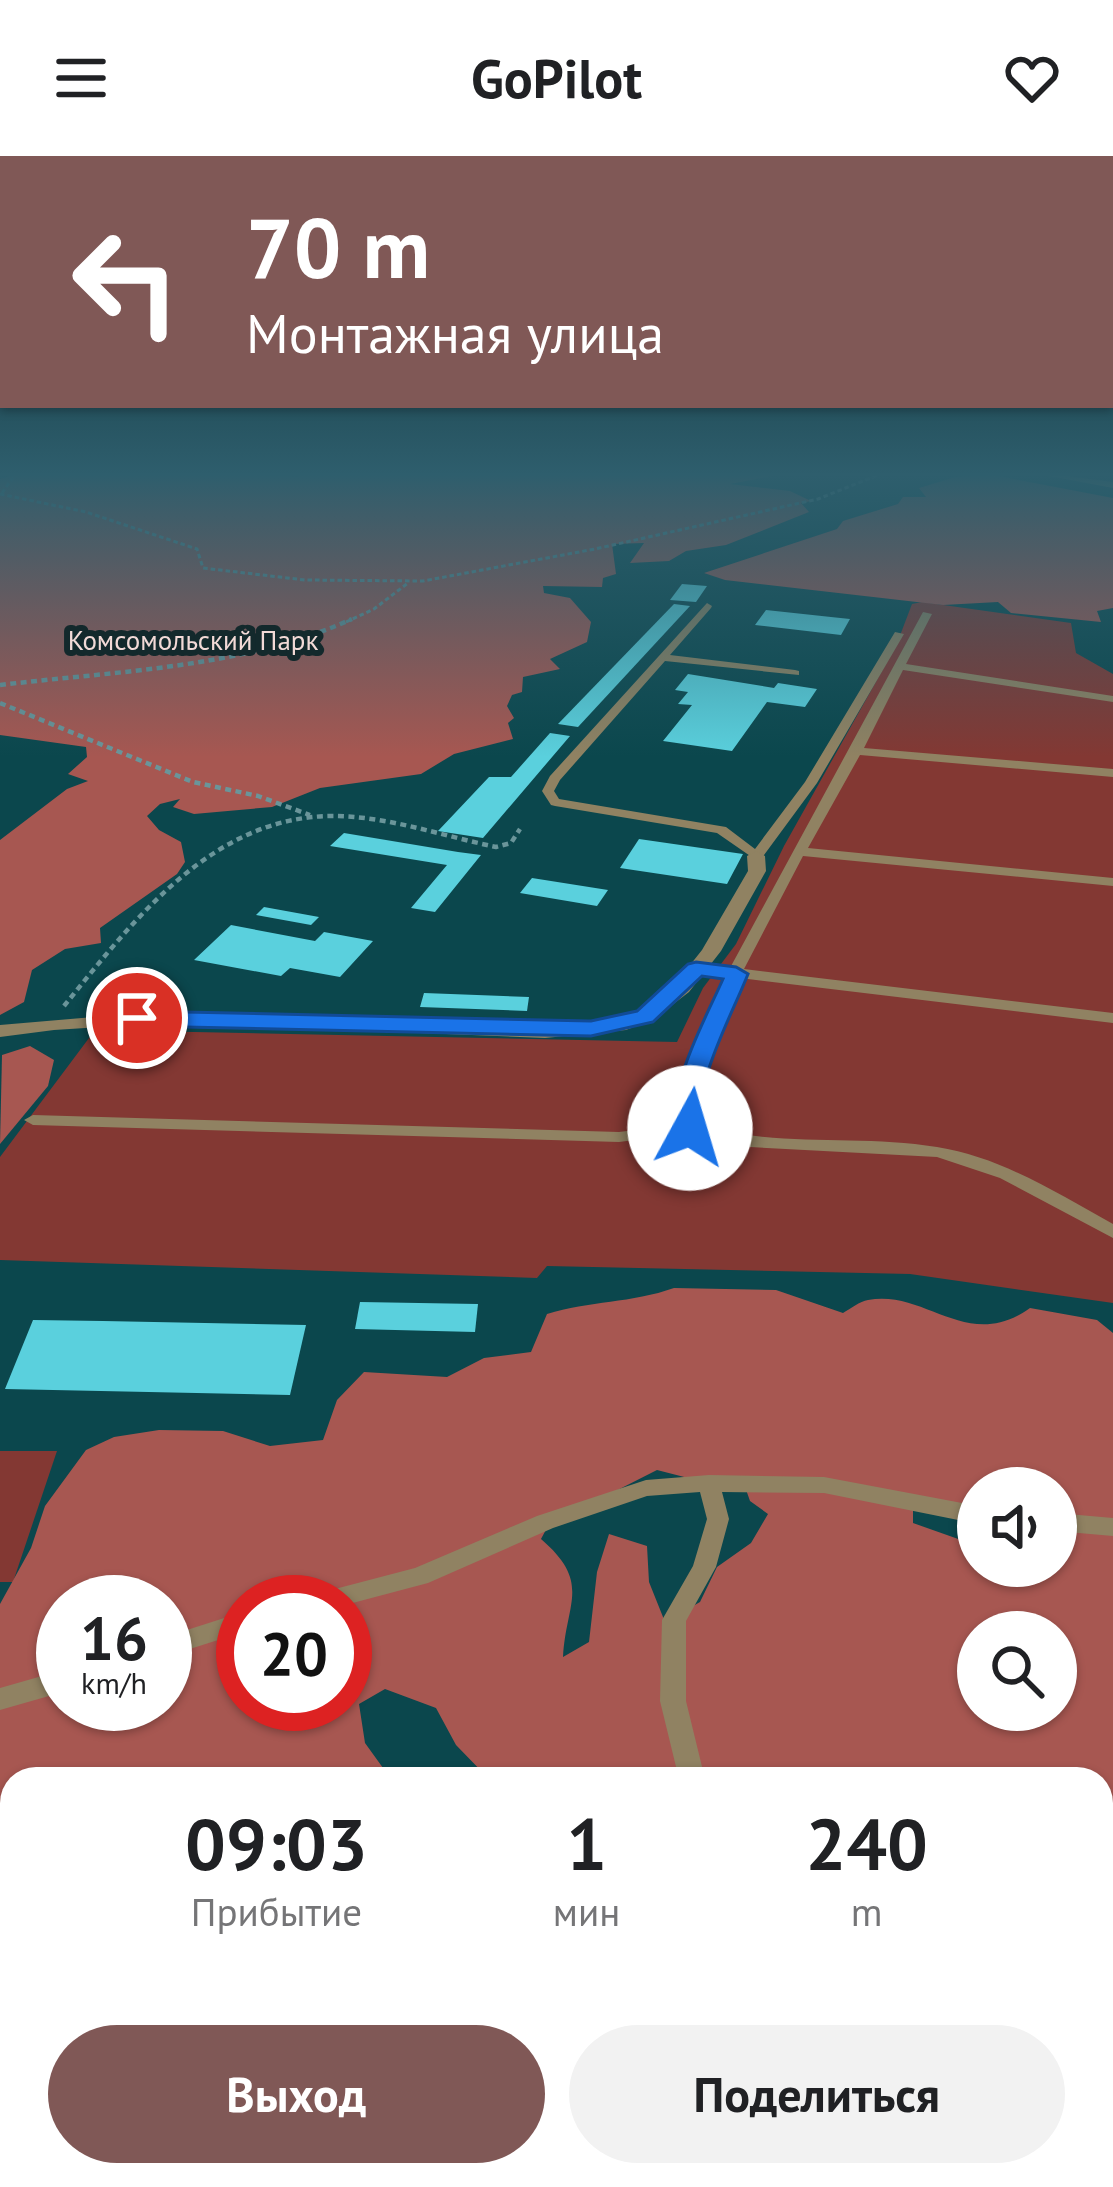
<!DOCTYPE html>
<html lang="ru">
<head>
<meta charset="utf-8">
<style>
	body { margin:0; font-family:"PT Sans",sans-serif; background:#f2f2f2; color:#202124; height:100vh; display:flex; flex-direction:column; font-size:45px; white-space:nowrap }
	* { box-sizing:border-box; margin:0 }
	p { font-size:39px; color:#757577 }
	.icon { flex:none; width:66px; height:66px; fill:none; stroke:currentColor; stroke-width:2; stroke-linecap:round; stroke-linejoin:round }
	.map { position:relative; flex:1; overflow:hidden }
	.side { position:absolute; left:0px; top:1611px; width:1113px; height:420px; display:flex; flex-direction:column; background:#fff; border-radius:36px 36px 0 0; box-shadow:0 3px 9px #0004 }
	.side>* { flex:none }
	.banner { position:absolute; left:0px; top:0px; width:1113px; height:252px; box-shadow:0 3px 9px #0004; background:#805856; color:#fff; overflow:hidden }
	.controls { position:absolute; left:957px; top:1311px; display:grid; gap:24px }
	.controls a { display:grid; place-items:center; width:120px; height:120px; border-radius:50%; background:#fff; box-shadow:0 3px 9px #0004; font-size:60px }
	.speed { position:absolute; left:36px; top:1419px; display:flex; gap:24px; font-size:60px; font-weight:700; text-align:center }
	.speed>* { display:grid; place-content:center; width:156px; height:156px; border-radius:50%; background:#fff; box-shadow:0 3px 9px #0004; line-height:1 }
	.speed small { font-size:30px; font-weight:400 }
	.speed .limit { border:18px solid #d22; background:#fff; color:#111 }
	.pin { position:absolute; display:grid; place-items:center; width:102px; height:102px; color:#fff; margin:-51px; border:6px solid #fff; border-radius:50%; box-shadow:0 3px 12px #0007 }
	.me { position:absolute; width:132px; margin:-66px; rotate:6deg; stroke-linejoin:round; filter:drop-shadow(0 0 9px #0008) }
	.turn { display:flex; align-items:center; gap:42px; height:252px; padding:0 48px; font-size:54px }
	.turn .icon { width:156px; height:156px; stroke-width:2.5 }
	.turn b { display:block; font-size:84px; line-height:102px }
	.eta { display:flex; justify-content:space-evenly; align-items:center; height:204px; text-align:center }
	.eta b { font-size:72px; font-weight:600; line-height:84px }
	.cta { display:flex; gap:24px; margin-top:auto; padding:24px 48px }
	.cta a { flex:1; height:138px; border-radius:72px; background:#805856; color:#fff; font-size:48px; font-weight:600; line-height:138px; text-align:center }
	.cta a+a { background:#f2f2f2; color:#202124 }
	header { display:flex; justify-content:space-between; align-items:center; height:156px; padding:0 48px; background:#fff; font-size:54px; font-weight:600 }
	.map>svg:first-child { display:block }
</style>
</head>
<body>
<header><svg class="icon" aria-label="menu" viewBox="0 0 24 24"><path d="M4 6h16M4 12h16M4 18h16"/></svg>GoPilot<svg class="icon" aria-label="heart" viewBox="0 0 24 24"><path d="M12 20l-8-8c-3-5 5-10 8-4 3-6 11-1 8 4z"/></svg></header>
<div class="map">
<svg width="1113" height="2031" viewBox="0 0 1113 2031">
	<rect width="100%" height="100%" fill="#0b474d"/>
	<g fill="#833833">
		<path d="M922,446L1071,467L1076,497L1113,518V1147L910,1118L547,1110L537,1122L0,1104V1001L95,874L677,886L703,832L736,788L784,690L896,490L912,448Z"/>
		<path d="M0,1295H57L13,1426H0Z"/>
	</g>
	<g fill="#a75751" fill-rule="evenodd">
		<path d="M23,317H273L262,319L300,321L292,317H787L730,328L790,335L811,345L801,347L809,356L726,389L686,395L669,405L630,407L644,387L612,388L616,418L603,422L602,431L543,430L544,437L570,442L591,466L587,486L550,503L560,513L523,521L522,536L512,539L507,550L514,562L508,567L513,583L454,598L421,618L320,632L272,651L194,658L173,651L180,643L160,648L147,660L159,674L181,686L185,706L177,718L100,772L101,787L65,793L32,814L24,846L0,859V684L67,633L88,625L68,618L87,601L86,591L0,579V323Z"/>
		<path d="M993,319L1113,342V452L1097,455L1101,466L1011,457L998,446L943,449L725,424L704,417L837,373L843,365L898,348L903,341H926L919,332L955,321Z"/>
		<path d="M30,890L54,904L48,930L0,988L2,899Z"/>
		<path d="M674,1132L776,1134L843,1157C850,1153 860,1145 868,1144C926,1133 967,1197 1030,1152L1097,1164L1113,1177V1911L1101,1926V1623H489L456,1589L436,1552L385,1533L359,1548L365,1587L391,1623H12V2019H277L271,2031H0V1448L31,1392L45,1350L86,1294L114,1281L159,1274L223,1275L270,1290L323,1284L337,1244L364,1216L447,1221L484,1202L531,1196L547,1158C589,1145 632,1147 674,1132ZM657,1314L692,1323L743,1325L750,1345L768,1358L751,1387L717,1411L700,1446L665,1466L649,1426L647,1390L609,1378L597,1416L589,1486L563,1501C566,1446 592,1427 541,1383L556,1355L588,1349ZM978,1332H1056V1410H978V1390L913,1367V1347L948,1352L978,1347ZM63,1446H165V1548H63ZM243,1446H345V1548H243ZM978,1476H1056V1554H978Z"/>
	</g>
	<g fill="#5ad0dd">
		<path d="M682,428L707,430L696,446L670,444Z"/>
		<path d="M674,448L690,450L578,571L558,568Z"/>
		<path d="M766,454L831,461L850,463L841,479L755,469Z"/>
		<path d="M688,518L774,532L778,527L817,533L805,551L767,546L732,595L663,585L692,549L678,548L688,536L675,534Z"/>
		<path d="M550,577L570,580L483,682L438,675L489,621H511Z"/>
		<path d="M344,677L458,696L481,699L435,756L411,752L447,709L330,690Z"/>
		<path d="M639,683L743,698L727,728L620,712Z"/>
		<path d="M532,722L608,734L597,750L520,737Z"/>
		<path d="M264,751L319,761L311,769L256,759Z"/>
		<path d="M231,769L315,785L324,776L373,785L340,821L290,812L281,820L194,804Z"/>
		<path d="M424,837L529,841L527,855L420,851Z"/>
		<path d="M360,1146L478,1148L475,1176L355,1173Z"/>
		<path d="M33,1164L103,1165L306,1169L290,1239L5,1233Z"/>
		<path d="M935,2019H995L988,2031H928Z"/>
	</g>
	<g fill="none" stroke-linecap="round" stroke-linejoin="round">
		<g stroke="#6a959a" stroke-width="3" stroke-dasharray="4.5 3" stroke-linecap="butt">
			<path d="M2,337L16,317"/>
			<path d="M0,338L86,356L197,393L203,412L305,424L423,425L595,393L818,343L883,317"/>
			<path d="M346,466L374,453L408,427"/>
		</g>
		<g stroke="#6a959a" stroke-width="4.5" stroke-dasharray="6 4.5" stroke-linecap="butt">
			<path d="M0,529C117,515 244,512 352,463"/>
			<path d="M0,547L193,626L258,640L310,659"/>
			<path d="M64,850C133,765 212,660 333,660C387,660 443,680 496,691L511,687L520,673"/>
		</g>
		<g stroke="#6a959a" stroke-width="9" stroke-dasharray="15 9" stroke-linecap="butt">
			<path d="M1101,1913L1113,1897"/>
			<path d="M1020,2031L1029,2019"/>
		</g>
		<g fill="#908262" fill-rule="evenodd">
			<path d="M707,447L712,450L711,452L670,499L795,514L799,515V519L665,505L560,624L554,635L559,643L726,671L755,693L805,626L895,476L904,478L817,627L761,703L756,704L717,677L555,650L551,649L542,635L550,620Z"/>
			<path d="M923,456L932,458L906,508L1113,540V546L903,514L864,592L1113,613V621L860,599L808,692L1113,722V730L803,700L744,813L1113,857V867L740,822C718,869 698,917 699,969C777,992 857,978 937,991C1001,1001 1057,1037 1113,1068V1082L1000,1022L937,1001L750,991L689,977L619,986L33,969L24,964L33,959L619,976L681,968C681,915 703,867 726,820L696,817L688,812L696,807L730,812Z"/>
			<path d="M709,1319L824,1321L978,1350V1368L824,1337L722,1336L729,1363L716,1411L686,1465V1545L705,1623H679L660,1545L662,1464L693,1410L707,1363L700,1336L647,1340L553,1372L428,1427L345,1449V1446H309L312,1439L415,1412L537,1360L646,1324Z"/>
			<path d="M1056,1357L1113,1362V1380L1056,1375Z"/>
			<path d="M243,1456V1476L165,1501V1481Z"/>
			<path d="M63,1514V1536L0,1554V1532Z"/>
			<path d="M0,1820L12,1825V1855L0,1850Z"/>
			<path d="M245,2019H287L282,2031H240Z"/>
			<path d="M484,2019H555L561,2031H490Z"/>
			<path d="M623,2019H679L673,2031H617Z"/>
		</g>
		<g fill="#908262" fill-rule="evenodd">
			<path d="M1044,317L1113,326V332L1049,320Z"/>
			<path d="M756,695L765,700L766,715L721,795L689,836L654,863L626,874L545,882L164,867L54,874L0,881V869L164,855L545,869L601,866L640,855L675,828L702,794L748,715L747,700Z"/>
		</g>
	</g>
	<linearGradient id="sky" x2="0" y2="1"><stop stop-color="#06272a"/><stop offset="0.53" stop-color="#2e5e6d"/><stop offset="1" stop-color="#2e5e6d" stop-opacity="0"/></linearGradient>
	<rect width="1113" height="601" fill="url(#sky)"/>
	<path fill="#1a73e8" stroke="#114b97" stroke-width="3" d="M696,806L736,811L748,818C733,857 691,931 703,972L690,980L681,977C661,941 707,860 723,823L702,820L653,866L591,880L137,870L125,862L137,855L591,865L637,855L688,808Z"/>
	<g text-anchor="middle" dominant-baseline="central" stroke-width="12" stroke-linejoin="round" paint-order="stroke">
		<g font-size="27" fill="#f2dad7" stroke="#13292c">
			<text x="193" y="484">Комсомольский Парк</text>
		</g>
	</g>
</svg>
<div class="controls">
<a><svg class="icon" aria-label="sound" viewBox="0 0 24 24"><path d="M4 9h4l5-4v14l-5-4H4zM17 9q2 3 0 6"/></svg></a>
<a><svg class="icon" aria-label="search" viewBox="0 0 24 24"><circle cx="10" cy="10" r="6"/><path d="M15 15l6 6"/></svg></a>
</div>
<div class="speed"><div>16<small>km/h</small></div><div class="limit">20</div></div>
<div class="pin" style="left:137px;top:862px;background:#d93025"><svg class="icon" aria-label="arrive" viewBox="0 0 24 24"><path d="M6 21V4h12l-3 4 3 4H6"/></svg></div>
<svg class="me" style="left:690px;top:972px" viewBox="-20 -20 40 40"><circle r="19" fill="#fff"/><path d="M0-13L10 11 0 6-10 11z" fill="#1a73e8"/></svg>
<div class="banner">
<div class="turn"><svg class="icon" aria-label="left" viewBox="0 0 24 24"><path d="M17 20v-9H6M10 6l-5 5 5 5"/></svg><div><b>70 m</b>Монтажная улица</div></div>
</div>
<section class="side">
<div class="eta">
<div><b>09:03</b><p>Прибытие</p></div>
<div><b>1</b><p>мин</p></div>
<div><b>240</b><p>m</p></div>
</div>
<div class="cta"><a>Выход</a><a>Поделиться</a></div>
</section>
</div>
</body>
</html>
